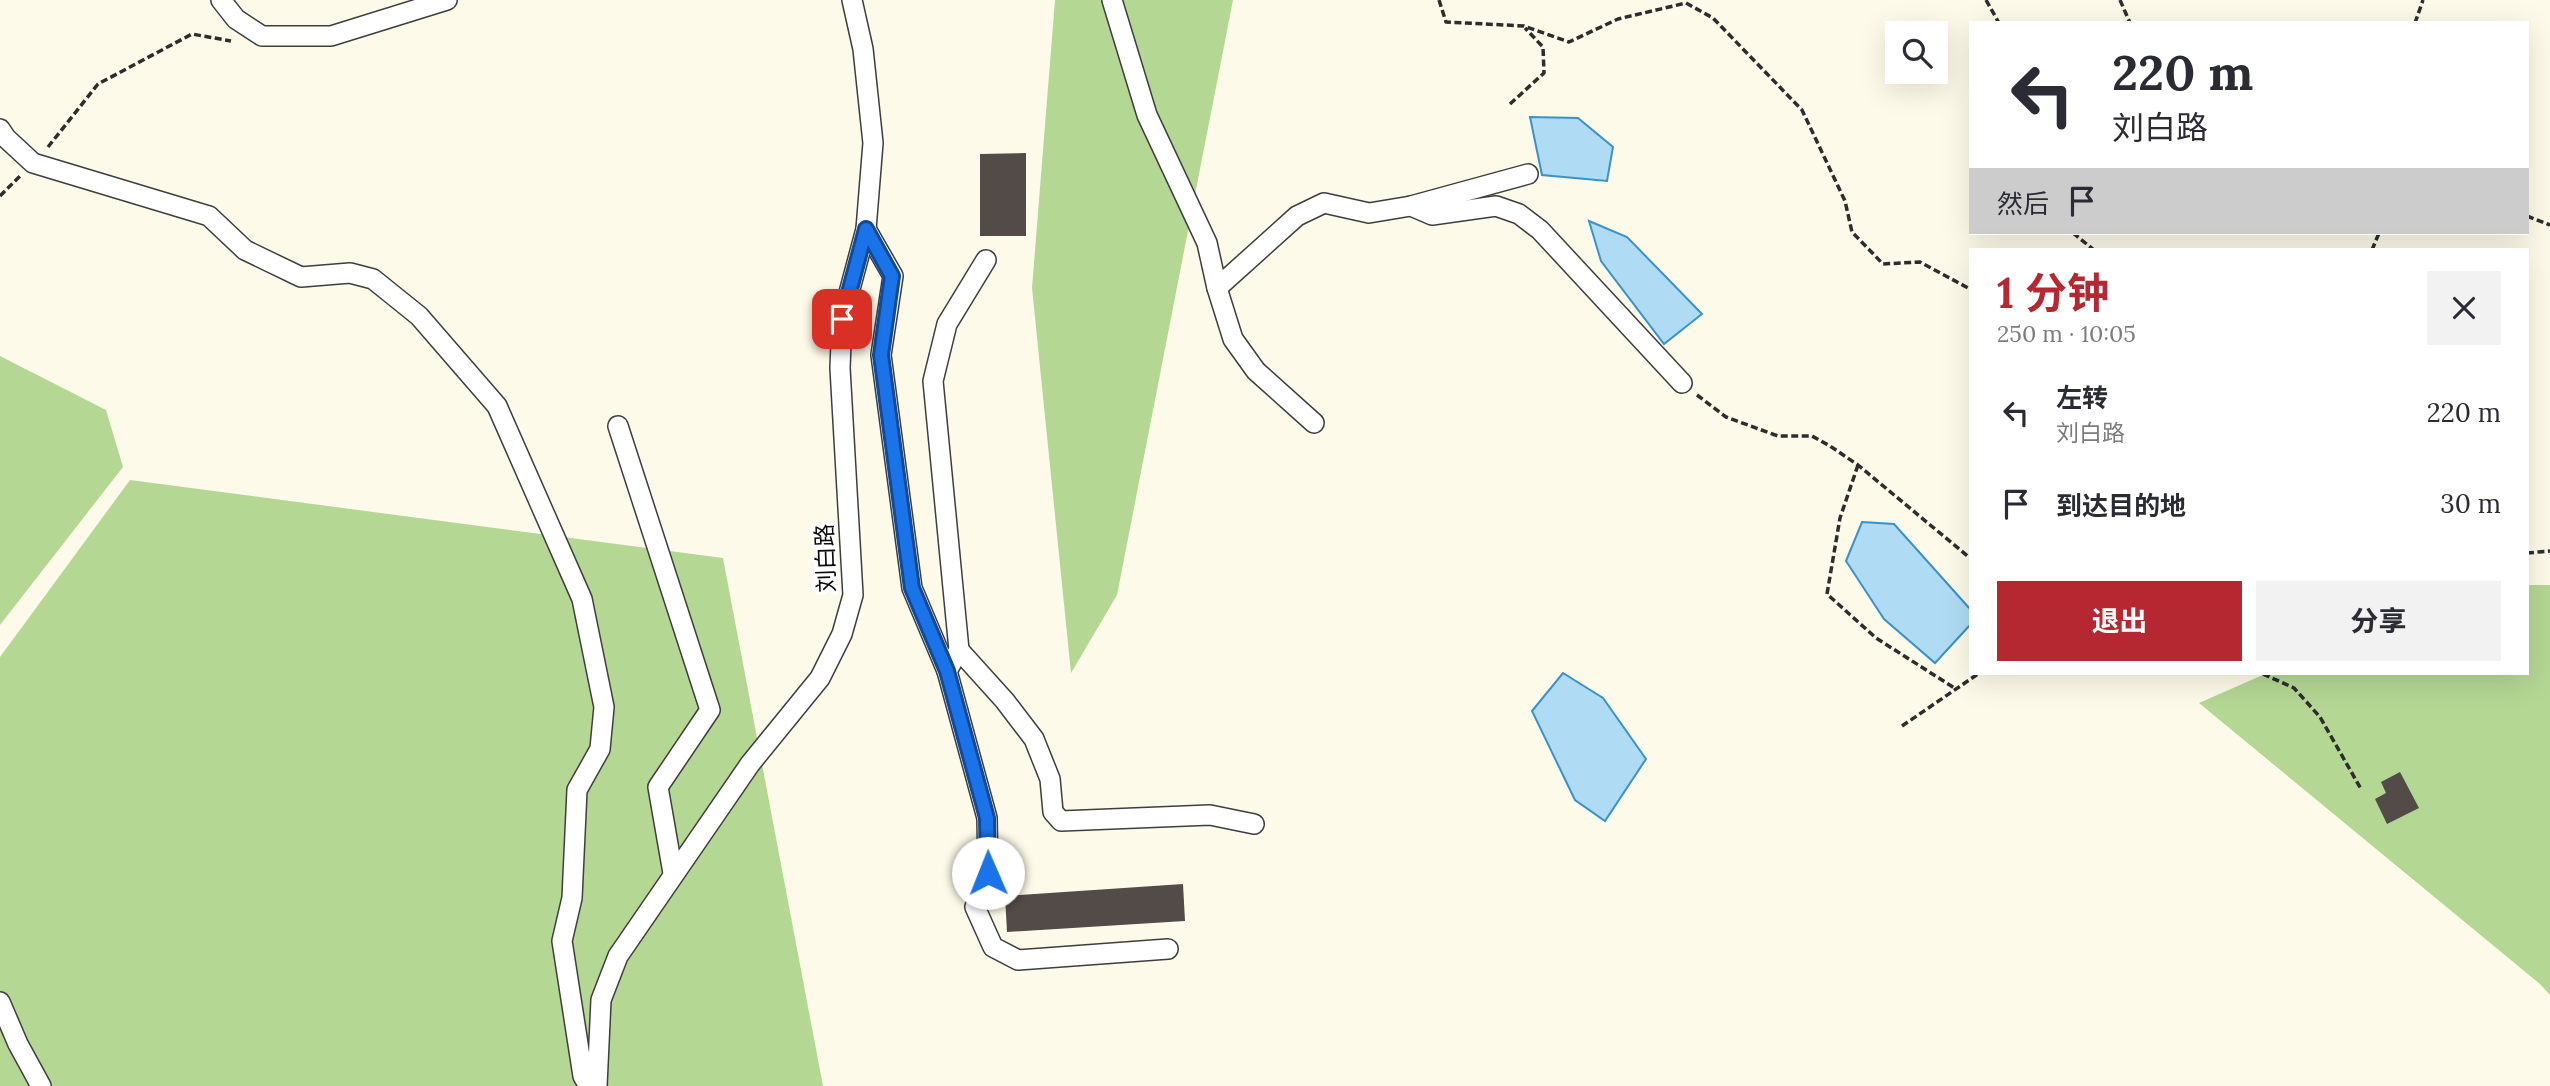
<!DOCTYPE html>
<html lang="zh">
<head>
<meta charset="utf-8">
<style>
	body { margin:0; font-family:Lora,"Noto Sans SC",serif; background:#f2f2f3; color:#2b2b33; height:100vh; display:flex; flex-direction:column; font-size:26px; white-space:nowrap }
	* { box-sizing:border-box; margin:0 }
	p { font-size:23px; color:#7c7c81 }
	.icon { flex:none; width:38px; height:38px; fill:none; stroke:currentColor; stroke-width:2; stroke-linecap:round; stroke-linejoin:round }
	.map { position:relative; flex:1; overflow:hidden }
	.side { position:absolute; left:1969px; top:248px; width:560px; height:427px; display:flex; flex-direction:column; background:#fff; border-radius:0px; box-shadow:0 7px 28px #0002 }
	.side>* { flex:none }
	.banner { position:absolute; left:1969px; top:21px; width:560px; height:214px; border-radius:0px; box-shadow:0 7px 28px #0002; background:#fff; color:#2b2b33; overflow:hidden }
	.tools { position:absolute; left:1885px; top:21px; display:grid; gap:14px }
	.tools a { display:grid; place-items:center; width:63px; height:63px; border-radius:0px; background:#fff; box-shadow:0 7px 28px #0002; font-size:35px }
	.pin { position:absolute; display:grid; place-items:center; width:60px; height:60px; color:#fff; margin:-30px; border-radius:14px; box-shadow:0 4px 10px #0006 }
	.me { position:absolute; width:77px; margin:-38px; rotate:359deg; stroke-linejoin:round; filter:drop-shadow(0 0 5px #0008) }
	.turn { display:flex; align-items:center; gap:24px; height:147px; padding:0 28px; font-size:32px }
	.turn .icon { width:91px; height:91px; stroke-width:2.5 }
	.turn b { display:block; font-size:49px; line-height:60px }
	.then { display:flex; align-items:center; height:66px; padding:0 28px; background:#0003; gap:14px; font-size:26px }
	.round { display:grid; place-items:center; flex:none; width:74px; height:74px; border-radius:0px; background:#f2f2f3 }
	.summary { display:flex; align-items:center; justify-content:space-between; height:119px; padding:0 28px }
	h1 { font-size:42px; font-weight:700; line-height:52px; color:#b52832 }
	.cta { display:flex; gap:14px; margin-top:auto; padding:14px 28px }
	.cta a { flex:1; height:80px; border-radius:0px; background:#b52832; color:#fff; font-size:28px; font-weight:700; line-height:80px; text-align:center }
	.cta a+a { background:#f2f2f3; color:#2b2b33 }
	ul { padding:0; list-style:none }
	li { display:flex; align-items:center; gap:21px; height:91px; padding:0 28px }
	li div { flex:1 }
	li b { display:block; font-size:26px }
	li em { font-style:normal }
	.map>svg:first-child { display:block }
</style>
</head>
<body>
<div class="map">
<svg width="2550" height="1086" viewBox="0 0 2550 1086">
	<rect width="100%" height="100%" fill="#fefae9"/>
	<g fill="#b4d794">
		<path d="M1055,0H1233L1117,595L1071,673L1032,288Z"/>
		<path d="M0,356L106,410L123,467L0,625Z"/>
		<path d="M130,480L723,558L823,1086H0V657Z"/>
		<path d="M2527,585H2550V995L2540,984L2199,703L2265,674H2527Z"/>
	</g>
	<g fill="#afdcf4" stroke="#3993c9" stroke-width="2">
		<path d="M1530,117L1578,118L1613,147L1607,181L1542,175Z"/>
		<path d="M1589,221L1627,237L1702,314L1664,344L1601,261Z"/>
		<path d="M1862,522L1894,524L1970,609V625L1935,663L1884,619L1846,561Z"/>
		<path d="M1563,673L1603,698L1646,759L1605,821L1575,800L1532,711Z"/>
	</g>
	<g fill="#534b47">
		<path d="M1026,153V236H980V154Z"/>
		<path d="M2400,772L2419,808L2387,824L2375,799L2386,793L2381,782Z"/>
		<path d="M1183,884L1185,921L1007,932L1005,896Z"/>
	</g>
	<g fill="none" stroke-linecap="round" stroke-linejoin="round">
		<defs>
			<g id="minor">
				<path d="M221,0L236,19L262,36H331L447,0"/>
				<path d="M1112,0L1147,115L1207,243L1217,288L1233,339L1256,371L1314,423"/>
				<path d="M0,129L6,138L33,163L209,216L245,250L301,277L350,273L373,279L419,316L497,406L582,599L604,707L600,749L577,790L572,898L562,941L583,1076L589,1086"/>
				<path d="M1411,206L1432,215L1496,206L1519,214L1540,230L1682,383"/>
				<path d="M866,229L893,276L881,355L912,588L947,671L987,818L988,873L975,907L993,947L1018,960L1168,949"/>
				<path d="M1217,288L1297,216L1324,203L1369,213L1411,206L1528,174"/>
				<path d="M618,426L710,710L658,787L673,873"/>
				<path d="M959,650L1005,701L1034,739L1050,779L1053,812L1061,821L1210,815L1254,824"/>
				<path d="M947,671L959,650L933,381L947,324L986,260"/>
				<path d="M0,1002L18,1044L41,1086"/>
				<path d="M597,1086L601,1000L618,956L750,764L820,678L842,634L853,595L840,368L842,319L866,229L873,143L863,49L852,0"/>
			</g>
		</defs>
		<use href="#minor" stroke="#3e3e3e" stroke-width="22"/>
		<g stroke="#2d2d2d" stroke-width="3.5" stroke-dasharray="7 3.5" stroke-linecap="butt">
			<path d="M1439,0L1446,22L1524,26L1569,42L1618,19L1686,3L1713,18L1802,110L1845,201L1852,232L1883,264L1920,262L1970,289"/>
			<path d="M1986,0L1999,23"/>
			<path d="M2120,0L2130,23"/>
			<path d="M2415,23L2423,0"/>
			<path d="M1510,104L1544,73L1543,47L1525,28"/>
			<path d="M48,147L98,84L192,34L231,41"/>
			<path d="M0,196L21,175"/>
			<path d="M2527,216L2550,225"/>
			<path d="M2073,233L2094,250"/>
			<path d="M2372,250L2379,233"/>
			<path d="M1697,395L1726,417L1778,436H1812L1830,446L1858,465L1970,558"/>
			<path d="M1858,465L1840,518L1827,594L1876,638L1956,689"/>
			<path d="M2527,553L2550,551"/>
			<path d="M2263,674L2294,688L2320,717L2361,789"/>
			<path d="M1902,726L1978,674"/>
		</g>
		<use href="#minor" stroke="#fff" stroke-width="19"/>
	</g>
	<g fill="none" stroke-linecap="round" stroke-linejoin="round">
		<defs>
			<path id="route" d="M842,319L866,229L892,276L881,355L912,588L947,671L987,818L988,873"/>
		</defs>
		<use href="#route" stroke="#114b97" stroke-width="18"/>
		<use href="#route" stroke="#1a73e8" stroke-width="12"/>
	</g>
	<g text-anchor="middle" dominant-baseline="central" stroke-width="7" stroke-linejoin="round" paint-order="stroke">
		<g font-size="23" fill="#0b0b0b" stroke="#fff">
			<text transform="translate(825 558) rotate(-92)">刘白路</text>
		</g>
	</g>
</svg>
<div class="tools">
<a><svg class="icon" aria-label="search" viewBox="0 0 24 24"><circle cx="10" cy="10" r="6"/><path d="M15 15l6 6"/></svg></a>
</div>
<div class="pin" style="left:842px;top:319px;background:#d93025"><svg class="icon" aria-label="arrive" viewBox="0 0 24 24"><path d="M6 21V4h12l-3 4 3 4H6"/></svg></div>
<svg class="me" style="left:988px;top:873px" viewBox="-20 -20 40 40"><circle r="19" fill="#fff"/><path d="M0-13L10 11 0 6-10 11z" fill="#1a73e8"/></svg>
<div class="banner">
<div class="turn"><svg class="icon" aria-label="left" viewBox="0 0 24 24"><path d="M17 20v-9H6M10 6l-5 5 5 5"/></svg><div><b>220 m</b>刘白路</div></div>
<div class="then">然后<svg class="icon" aria-label="arrive" viewBox="0 0 24 24"><path d="M6 21V4h12l-3 4 3 4H6"/></svg></div>
</div>
<section class="side">
<div class="summary"><div><h1>1 分钟</h1><p>250 m · 10:05</p></div><a class="round"><svg class="icon" aria-label="close" viewBox="0 0 24 24"><path d="M6 6l12 12M18 6L6 18"/></svg></a></div>
<ul>
<li><svg class="icon" aria-label="left" viewBox="0 0 24 24"><path d="M17 20v-9H6M10 6l-5 5 5 5"/></svg><div><b>左转</b><p>刘白路</p></div><em>220 m</em></li>
<li><svg class="icon" aria-label="arrive" viewBox="0 0 24 24"><path d="M6 21V4h12l-3 4 3 4H6"/></svg><div><b>到达目的地</b></div><em>30 m</em></li>
</ul>
<div class="cta"><a>退出</a><a>分享</a></div>
</section>
</div>
</body>
</html>
